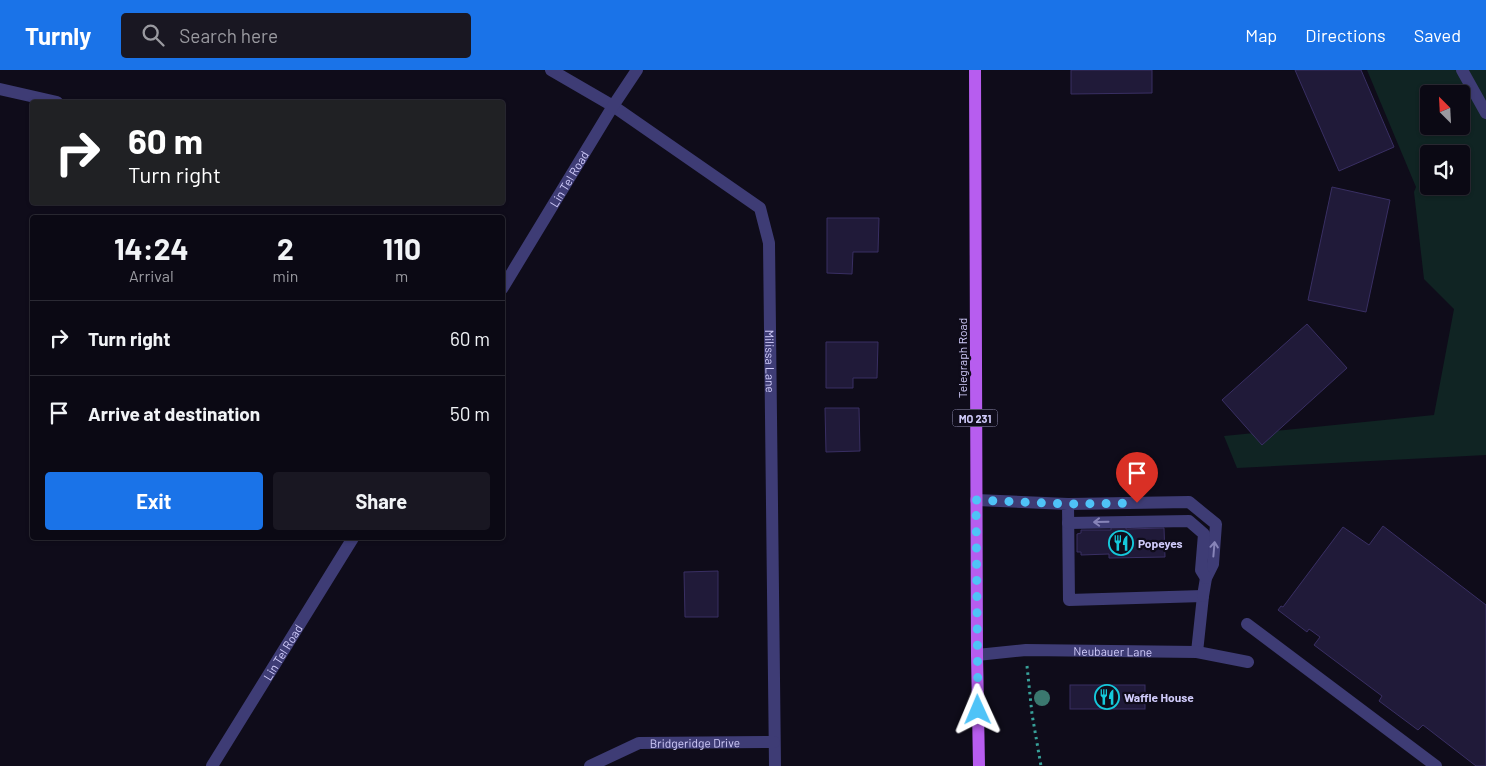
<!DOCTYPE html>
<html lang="en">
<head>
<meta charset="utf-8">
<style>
	body { margin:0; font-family:Barlow,sans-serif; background:#191722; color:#f1f3f6; height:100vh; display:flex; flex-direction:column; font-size:19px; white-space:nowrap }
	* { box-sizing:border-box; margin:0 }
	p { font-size:16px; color:#9a9aa0 }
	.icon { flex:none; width:28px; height:28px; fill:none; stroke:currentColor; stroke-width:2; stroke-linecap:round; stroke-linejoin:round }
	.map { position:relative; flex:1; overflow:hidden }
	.drawer { position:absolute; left:30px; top:145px; width:475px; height:325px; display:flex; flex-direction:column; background:#0b0914; border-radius:5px; box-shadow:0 1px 4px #0004,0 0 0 1px #2b2a34 }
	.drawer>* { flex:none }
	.banner { position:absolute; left:30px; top:30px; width:475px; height:105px; border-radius:5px; box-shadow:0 1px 4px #0004,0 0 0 1px #2b2a34; background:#202124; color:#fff; overflow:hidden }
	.needle { width:32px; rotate:336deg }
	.buttons { position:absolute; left:1420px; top:15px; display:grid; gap:10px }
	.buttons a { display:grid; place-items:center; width:50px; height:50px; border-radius:5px; background:#0b0914; box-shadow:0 1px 4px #0004,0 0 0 1px #2b2a34; font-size:25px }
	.pin { position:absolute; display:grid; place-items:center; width:42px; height:42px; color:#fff; margin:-51px -21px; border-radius:50% 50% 50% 0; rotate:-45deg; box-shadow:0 0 5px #0007 }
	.pin .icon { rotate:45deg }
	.me { position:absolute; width:55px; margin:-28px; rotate:359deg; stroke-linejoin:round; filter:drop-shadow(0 0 4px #0008) }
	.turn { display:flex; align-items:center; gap:18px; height:105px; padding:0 15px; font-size:22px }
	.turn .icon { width:65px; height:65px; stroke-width:2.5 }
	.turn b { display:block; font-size:35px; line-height:42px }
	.eta { display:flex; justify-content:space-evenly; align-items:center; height:85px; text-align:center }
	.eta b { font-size:30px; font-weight:700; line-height:35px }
	.button { display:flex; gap:10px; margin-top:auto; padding:10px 15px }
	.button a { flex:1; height:58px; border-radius:5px; background:#1a73e8; color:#fff; font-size:20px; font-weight:700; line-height:58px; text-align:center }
	.button a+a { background:#191722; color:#f1f3f6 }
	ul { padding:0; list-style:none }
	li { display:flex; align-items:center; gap:15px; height:75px; padding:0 15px; border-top:1px solid #2b2a34 }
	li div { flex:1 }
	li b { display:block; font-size:19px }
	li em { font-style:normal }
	header { display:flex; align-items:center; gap:30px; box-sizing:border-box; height:70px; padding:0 25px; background:#1a73e8; color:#fff }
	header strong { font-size:24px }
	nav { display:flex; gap:28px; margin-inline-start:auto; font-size:18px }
	.search { width:350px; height:45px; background:#191722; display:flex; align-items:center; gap:12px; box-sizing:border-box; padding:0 18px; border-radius:5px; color:#9a9aa0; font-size:19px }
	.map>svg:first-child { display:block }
</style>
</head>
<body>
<header>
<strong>Turnly</strong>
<div class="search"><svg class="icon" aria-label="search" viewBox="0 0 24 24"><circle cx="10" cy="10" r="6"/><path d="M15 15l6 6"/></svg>Search here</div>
<nav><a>Map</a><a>Directions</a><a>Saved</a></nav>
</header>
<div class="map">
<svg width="1486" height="696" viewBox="0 0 1486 696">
	<rect width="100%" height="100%" fill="#0f0c1a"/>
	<path fill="#102423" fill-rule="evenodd" d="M1367,0H1486V385L1237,398L1224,366L1434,345L1454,239L1424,209L1414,122L1416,117ZM1429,24H1461V56H1429ZM1429,84H1461V116H1429Z"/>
	<g fill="#201a39" stroke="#392f63">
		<path d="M1071,0H1152V23L1071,24Z"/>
		<path d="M1295,0H1361L1394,77L1339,101Z"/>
		<path d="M1332,117L1390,130L1366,242L1308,230Z"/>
		<path d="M827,148H879L878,182H853L852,204L827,203Z"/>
		<path d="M1307,254L1347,298L1262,375L1222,330Z"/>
		<path d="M826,272H878L877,308H853V318H826Z"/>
		<path d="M825,338H859L860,381L826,382Z"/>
		<path d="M1126,455V459L1164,458L1165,487L1109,488V484L1081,485V482H1077V464L1081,463V460H1111V456Z"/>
		<path d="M1383,456L1486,535V696H1476L1423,655L1418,660L1379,631L1382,626L1314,575L1320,567L1309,559L1307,562L1278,540L1281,536L1283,537L1343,457L1369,475Z"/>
		<path d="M718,501V547H685L684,502Z"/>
		<rect x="1070" y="615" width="75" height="24"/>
	</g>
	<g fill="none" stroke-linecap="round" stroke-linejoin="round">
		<path stroke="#38a19a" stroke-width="3" stroke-dasharray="2.5 4" stroke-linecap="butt" d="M1027,596L1032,644L1041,696"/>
		<g stroke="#3e3c75" stroke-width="12">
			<path d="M1462,0L1486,43"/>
			<path d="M976,430L1068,434L1069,530L1203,526L1197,582"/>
			<path d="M1068,434L1189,432L1216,454L1213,494L1206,508L1203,526"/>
			<path d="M1068,453L1189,451L1204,464L1201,500L1206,508"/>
			<path d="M1247,554L1436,696"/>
		</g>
		<g stroke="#3e3c75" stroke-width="12">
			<path id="s1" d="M551,0L613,36L760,138L769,173L775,696"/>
			<path d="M0,19L57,32"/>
			<path id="s2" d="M502,219L613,36L637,0"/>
			<path id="s3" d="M977,585L1026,580L1197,582L1248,592"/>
			<path id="s4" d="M212,696L353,468"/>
			<path id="s5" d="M590,696L639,673L774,672"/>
		</g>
		<path stroke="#b75def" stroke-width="12" d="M975,0L977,585L979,696"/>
	</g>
	<circle fill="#3b786f" cx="1042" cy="628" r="8"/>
	<defs><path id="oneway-shaft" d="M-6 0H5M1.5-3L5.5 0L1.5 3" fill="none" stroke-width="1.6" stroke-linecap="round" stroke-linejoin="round" transform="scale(1.25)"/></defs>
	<g stroke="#8784b8">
		<use href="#oneway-shaft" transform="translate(1101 452) rotate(179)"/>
		<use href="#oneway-shaft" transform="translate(1214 479) rotate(-85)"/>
	</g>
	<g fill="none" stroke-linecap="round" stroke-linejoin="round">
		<path stroke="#4fc3f7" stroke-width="9" stroke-dasharray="0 16.2" d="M978,640L976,430L1068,434L1137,433"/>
	</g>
	<defs>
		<symbol id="restaurant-ring" viewBox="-11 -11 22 22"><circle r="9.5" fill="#0f0c1a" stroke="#15c9db" stroke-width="1.5"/><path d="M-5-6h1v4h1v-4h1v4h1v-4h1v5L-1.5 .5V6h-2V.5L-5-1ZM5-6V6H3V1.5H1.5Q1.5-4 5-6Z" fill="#15c9db"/></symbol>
	</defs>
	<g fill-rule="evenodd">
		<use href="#restaurant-ring" x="1107" y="459" width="28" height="28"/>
		<use href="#restaurant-ring" x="1093" y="613" width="28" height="28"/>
	</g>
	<g text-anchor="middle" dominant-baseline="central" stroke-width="4.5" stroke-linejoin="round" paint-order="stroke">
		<rect fill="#0f0c1a" stroke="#9692b7" stroke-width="1" x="952.5" y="339.5" width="45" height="17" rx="4"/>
		<g font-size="11" font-weight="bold" fill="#d0cbfa">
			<text x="975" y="348">MO 231</text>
		</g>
		<g font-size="12" fill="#d0cbfa" stroke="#0f0c1a">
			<text stroke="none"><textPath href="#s2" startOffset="129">Lin Tel Road</textPath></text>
			<text transform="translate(962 288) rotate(-90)">Telegraph Road</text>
			<text stroke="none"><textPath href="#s1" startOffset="405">Milissa Lane</textPath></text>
			<text stroke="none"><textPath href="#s4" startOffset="134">Lin Tel Road</textPath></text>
			<text stroke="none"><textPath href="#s3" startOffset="136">Neubauer Lane</textPath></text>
			<text stroke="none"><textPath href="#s5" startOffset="110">Bridgeridge Drive</textPath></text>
		</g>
		<g font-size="12" font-weight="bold" fill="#d0cbfa" stroke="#0f0c1a" text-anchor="start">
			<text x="1138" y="473">Popeyes</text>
			<text x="1124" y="627">Waffle House</text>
		</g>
	</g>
</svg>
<div class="buttons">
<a><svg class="needle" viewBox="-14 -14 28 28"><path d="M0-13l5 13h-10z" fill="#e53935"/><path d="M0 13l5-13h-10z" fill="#9a9aa0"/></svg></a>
<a><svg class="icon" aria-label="sound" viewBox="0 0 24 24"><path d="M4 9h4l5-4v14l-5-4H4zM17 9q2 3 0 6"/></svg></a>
</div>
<div class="pin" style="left:1137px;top:433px;background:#d93025"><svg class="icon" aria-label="arrive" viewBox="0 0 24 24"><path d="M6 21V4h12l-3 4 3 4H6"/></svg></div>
<svg class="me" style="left:978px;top:640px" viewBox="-20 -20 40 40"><path d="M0-17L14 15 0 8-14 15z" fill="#4fc3f7" stroke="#fff" stroke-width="4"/></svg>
<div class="banner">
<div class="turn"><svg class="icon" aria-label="right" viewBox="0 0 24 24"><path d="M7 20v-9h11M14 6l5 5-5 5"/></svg><div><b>60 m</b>Turn right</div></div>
</div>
<section class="drawer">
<div class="eta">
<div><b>14:24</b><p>Arrival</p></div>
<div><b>2</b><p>min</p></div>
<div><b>110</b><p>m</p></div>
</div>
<ul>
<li><svg class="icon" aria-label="right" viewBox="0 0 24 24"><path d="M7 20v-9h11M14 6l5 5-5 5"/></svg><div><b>Turn right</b></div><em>60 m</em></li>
<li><svg class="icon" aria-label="arrive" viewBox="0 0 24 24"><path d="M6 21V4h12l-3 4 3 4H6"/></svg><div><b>Arrive at destination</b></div><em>50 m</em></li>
</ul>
<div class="button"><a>Exit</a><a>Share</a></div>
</section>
</div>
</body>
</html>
